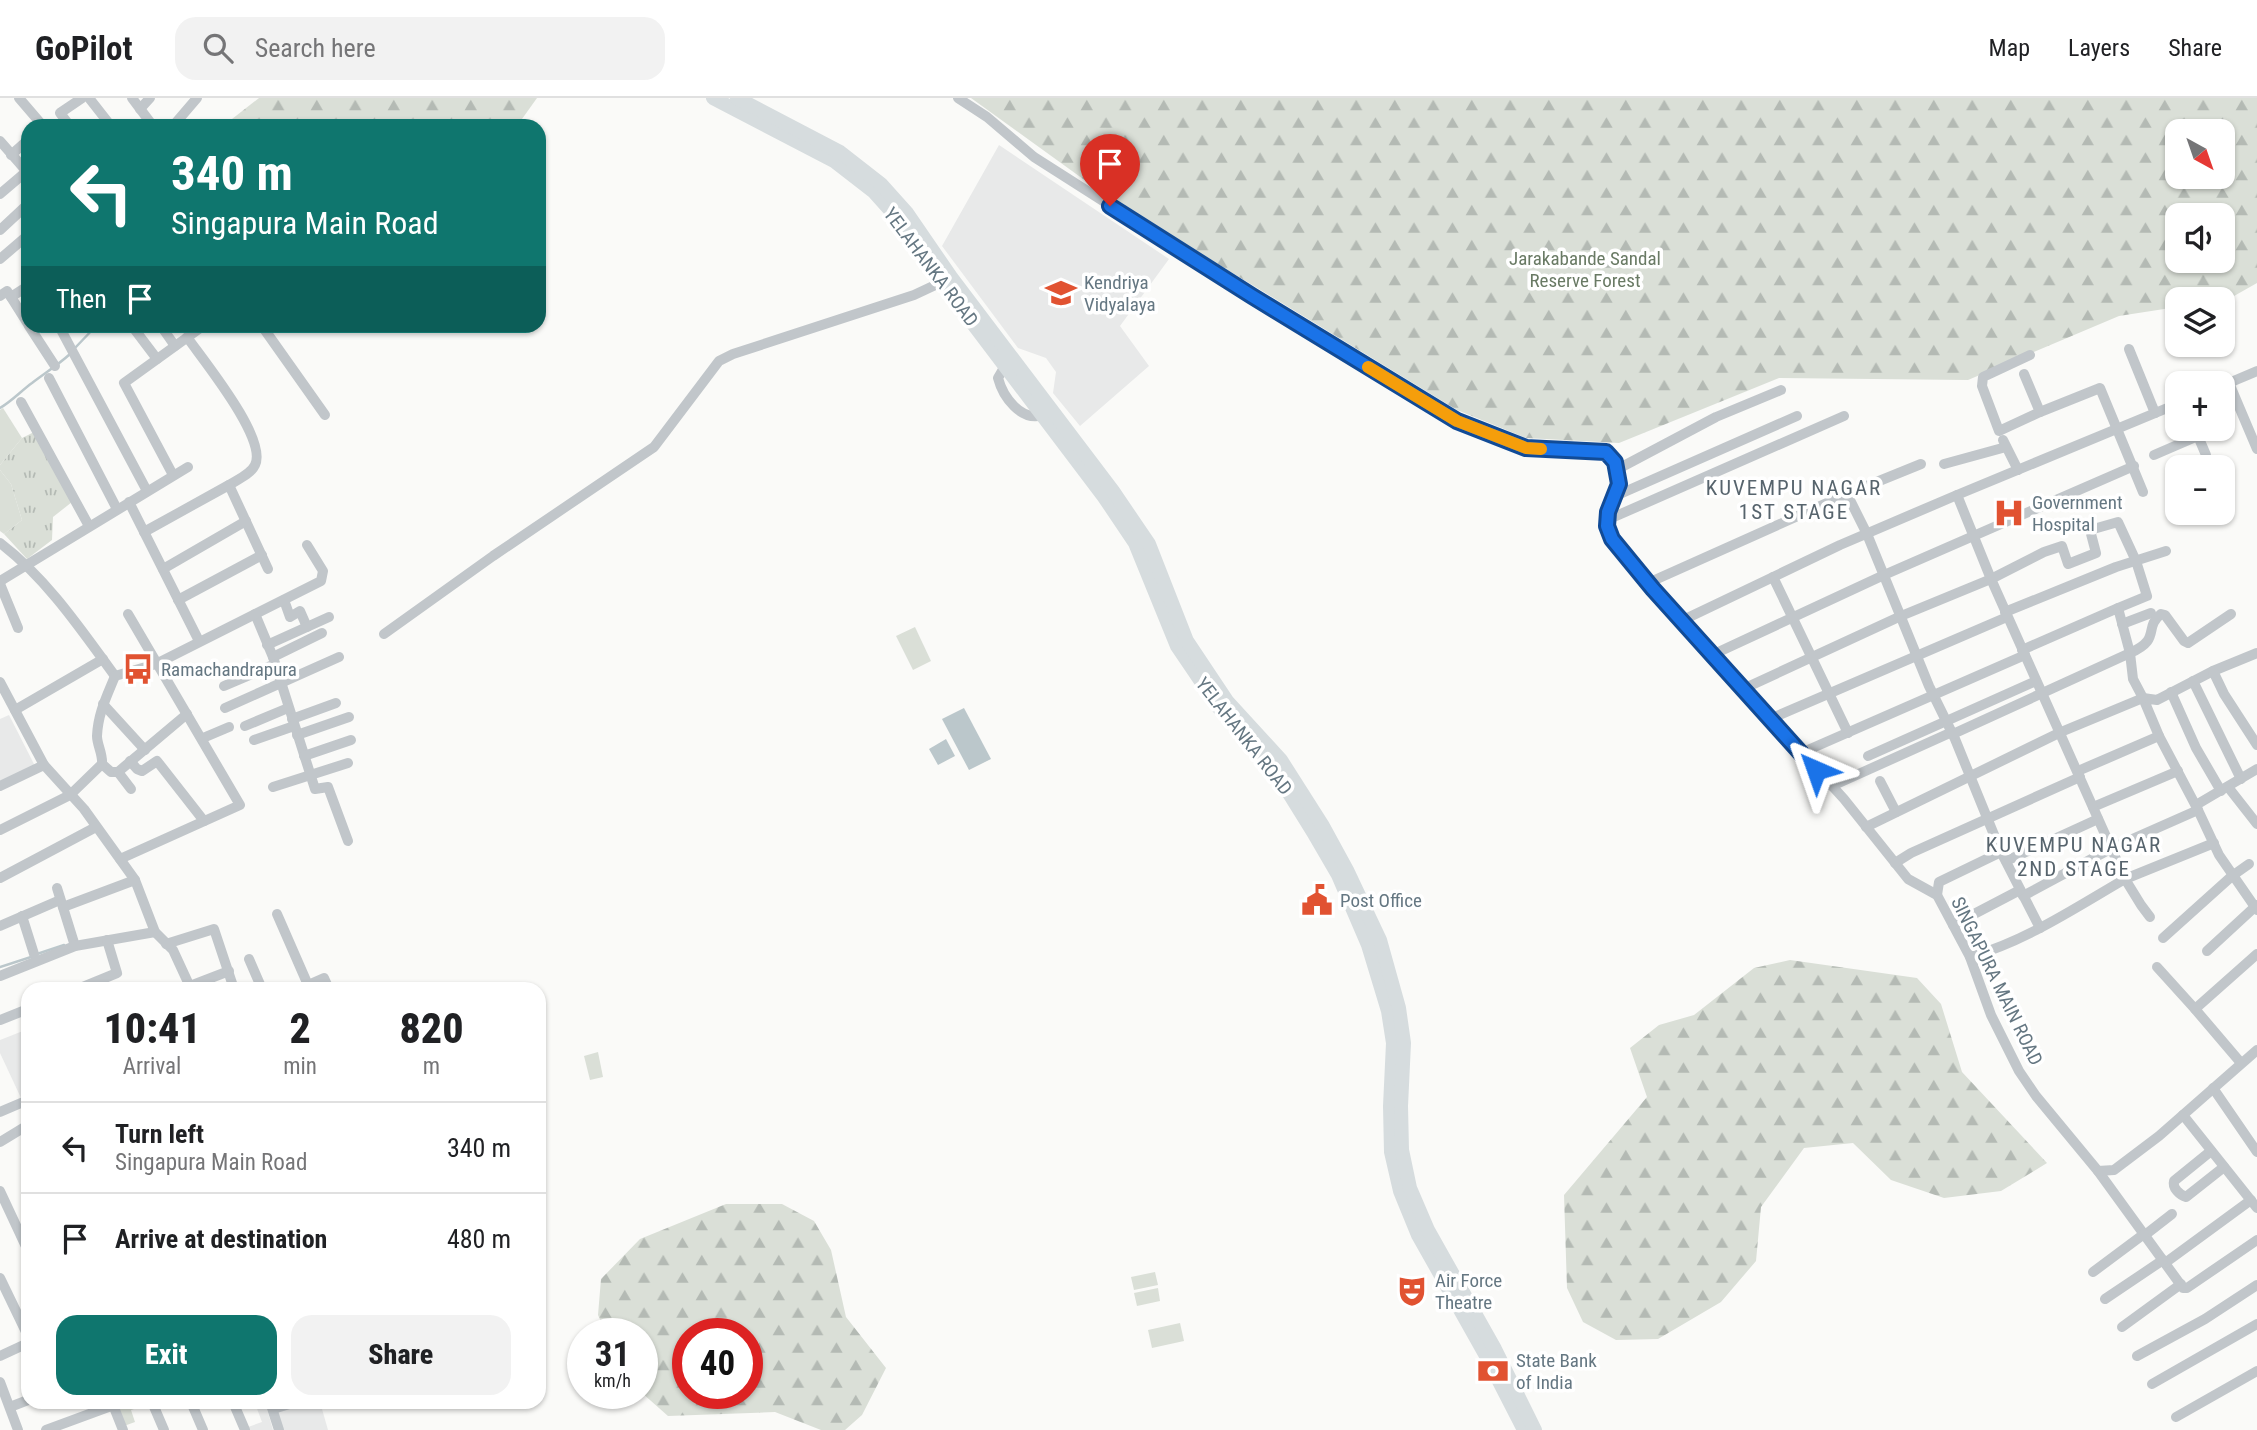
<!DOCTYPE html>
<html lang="en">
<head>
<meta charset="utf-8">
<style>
	body { margin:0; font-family:"Roboto Condensed",sans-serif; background:#f2f2f2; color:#202124; height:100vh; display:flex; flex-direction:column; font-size:26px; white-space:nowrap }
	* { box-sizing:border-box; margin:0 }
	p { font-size:23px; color:#757577 }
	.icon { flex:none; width:38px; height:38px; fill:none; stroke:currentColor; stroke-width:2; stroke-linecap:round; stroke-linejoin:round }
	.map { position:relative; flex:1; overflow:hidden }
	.panel { position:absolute; left:21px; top:884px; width:525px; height:427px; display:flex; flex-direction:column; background:#fff; border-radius:21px; box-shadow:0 2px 5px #0004 }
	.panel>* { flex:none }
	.top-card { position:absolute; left:21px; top:21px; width:525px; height:214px; border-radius:21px; box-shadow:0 2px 5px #0004; background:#0f766e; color:#fff; overflow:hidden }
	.needle { width:46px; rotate:140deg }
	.tools { position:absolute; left:2165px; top:21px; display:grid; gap:14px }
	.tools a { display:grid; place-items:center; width:70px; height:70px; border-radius:14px; background:#fff; box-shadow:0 2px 5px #0004; font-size:35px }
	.speed { position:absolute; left:567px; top:1220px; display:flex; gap:14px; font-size:35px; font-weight:700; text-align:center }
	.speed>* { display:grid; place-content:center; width:91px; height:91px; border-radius:50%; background:#fff; box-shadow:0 2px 5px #0004; line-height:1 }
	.speed small { font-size:18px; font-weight:400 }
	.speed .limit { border:10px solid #d22; background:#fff; color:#111 }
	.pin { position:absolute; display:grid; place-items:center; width:60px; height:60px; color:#fff; margin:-72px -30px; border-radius:50% 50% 50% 0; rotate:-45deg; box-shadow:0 0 7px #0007 }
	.pin .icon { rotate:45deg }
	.me { position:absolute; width:77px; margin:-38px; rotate:317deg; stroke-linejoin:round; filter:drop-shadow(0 0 5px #0008) }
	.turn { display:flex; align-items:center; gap:24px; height:147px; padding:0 35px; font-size:32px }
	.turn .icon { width:91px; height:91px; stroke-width:2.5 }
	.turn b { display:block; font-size:49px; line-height:60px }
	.then { display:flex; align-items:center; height:66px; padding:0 35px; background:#0003; gap:14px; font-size:26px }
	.eta { display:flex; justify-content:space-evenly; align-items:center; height:119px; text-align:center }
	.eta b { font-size:42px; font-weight:800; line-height:49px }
	.action { display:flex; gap:14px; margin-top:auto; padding:14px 35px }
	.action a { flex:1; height:80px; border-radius:21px; background:#0f766e; color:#fff; font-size:28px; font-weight:800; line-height:80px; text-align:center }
	.action a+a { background:#f2f2f2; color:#202124 }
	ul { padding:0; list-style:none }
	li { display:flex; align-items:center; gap:21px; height:91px; padding:0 35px; border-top:2px solid #e0e0e0 }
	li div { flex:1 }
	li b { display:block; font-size:26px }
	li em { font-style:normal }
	header { display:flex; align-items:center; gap:42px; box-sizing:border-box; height:98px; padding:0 35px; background:#fff; border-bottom:2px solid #e0e0e0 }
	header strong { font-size:33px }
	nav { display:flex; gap:38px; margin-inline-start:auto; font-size:24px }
	.search { width:490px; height:63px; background:#f2f2f2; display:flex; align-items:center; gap:18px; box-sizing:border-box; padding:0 24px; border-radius:21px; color:#757577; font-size:26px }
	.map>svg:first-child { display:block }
</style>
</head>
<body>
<header>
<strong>GoPilot</strong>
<div class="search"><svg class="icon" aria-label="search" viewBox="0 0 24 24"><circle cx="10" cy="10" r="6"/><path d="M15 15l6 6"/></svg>Search here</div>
<nav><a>Map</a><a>Layers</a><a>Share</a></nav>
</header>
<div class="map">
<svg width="2257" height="1332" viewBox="0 0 2257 1332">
	<defs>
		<pattern id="grass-tufts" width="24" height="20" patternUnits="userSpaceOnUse" patternTransform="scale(1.75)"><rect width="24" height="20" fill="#dadfd7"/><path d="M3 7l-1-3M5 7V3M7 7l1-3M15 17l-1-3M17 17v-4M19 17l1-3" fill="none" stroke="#b4bab4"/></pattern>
		<pattern id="forest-firs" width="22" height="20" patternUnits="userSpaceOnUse" patternTransform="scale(1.75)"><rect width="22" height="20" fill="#dadfd7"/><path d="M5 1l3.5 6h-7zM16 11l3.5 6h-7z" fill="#b4bab4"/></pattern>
	</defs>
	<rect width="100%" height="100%" fill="#fafaf8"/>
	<g fill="#e8e9e9">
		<path d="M999,47L1169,161L1120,228L1149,268L1080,328L1053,295L1056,274L1046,260L1018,250L942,148Z"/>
		<path d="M9,617L36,670L0,686V621Z"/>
		<path d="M28,931V997L21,1000L0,955V942Z"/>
		<path d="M251,1304H265L273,1332H249L248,1329L262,1324L256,1308L253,1309Z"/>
		<path d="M302,1304H320L328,1332H282L277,1314Z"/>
	</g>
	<g fill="url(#grass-tufts)">
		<path d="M34,334L72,404L53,419L52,442L27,461L4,436L22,422L11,386L0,372V367L22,340Z"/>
		<path d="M129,1304H148L149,1306L131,1312L135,1324L124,1328L117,1308Z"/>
	</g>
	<g fill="url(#forest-firs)" fill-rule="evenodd">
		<path d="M259,0H537L517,28H223Z"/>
		<path d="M971,0H2257V185L2227,202L2177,201V209L2119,218L1968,282L1779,280L1619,345L1526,340L1457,312L1108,99ZM2177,33H2222V79H2177ZM2177,117H2222V163H2177Z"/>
		<path d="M1790,862L1917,880L1941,906L1962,974L2047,1065L2001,1093L1944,1100L1891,1082L1853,1045L1804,1050L1761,1109L1756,1163L1721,1204L1658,1241L1616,1242L1583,1224L1567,1190L1564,1097L1647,999L1630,950L1659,927L1694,917L1754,870Z"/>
		<path d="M726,1106H782L814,1123L831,1152L846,1219L886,1270L862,1317L845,1332H821L775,1314L668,1318L642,1295V1236L606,1235L598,1217L601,1181L640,1141ZM688,1236H747V1295H688Z"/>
	</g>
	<g fill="#dadfd7">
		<path d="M3,310L22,340L0,367V312Z"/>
		<path d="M0,372L11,386L22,422L4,436L0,433Z"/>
		<path d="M915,529L931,563L913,572L896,538Z"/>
		<path d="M598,954L603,979L590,982L584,958Z"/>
		<path d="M1155,1174L1158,1187L1134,1192L1131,1179Z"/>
		<path d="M1158,1190L1160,1203L1137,1208L1134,1195Z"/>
		<path d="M1180,1225L1184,1243L1152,1250L1148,1232Z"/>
	</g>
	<g fill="#bbc7cb">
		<path d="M964,610L991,661L969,672L942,621Z"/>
		<path d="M946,641L955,658L938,667L929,651Z"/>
	</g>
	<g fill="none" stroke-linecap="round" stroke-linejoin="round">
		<g stroke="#bbc7cb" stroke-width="2.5">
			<path d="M74,251L96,228"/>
			<path d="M0,310C12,303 21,293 32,285C45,275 58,267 70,256"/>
			<path d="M37,856L64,847"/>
			<path d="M0,869L31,859"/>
		</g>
		<g stroke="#c1c6ca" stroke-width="10">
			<path d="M19,0L43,28"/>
			<path d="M89,0L111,28"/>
			<path d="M132,0L153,28"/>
			<path d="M958,0L987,19L1034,59L1252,198L1457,323L1526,350L1606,354L1615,364L1619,386L1608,414L1607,428L1613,441L1648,485L1844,701L1908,781L1937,797L1970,859L1991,917L2019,973L2036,998L2098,1073L2183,1190H2187L2257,1142"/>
			<path d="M140,11L150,0"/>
			<path d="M70,28L60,15L82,0"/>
			<path d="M173,28L197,0"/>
			<path d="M0,43L28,75"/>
			<path d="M11,57L28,42"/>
			<path d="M0,96L27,73"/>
			<path d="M0,132L28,106"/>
			<path d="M0,161L28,137"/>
			<path d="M0,198L7,193L11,199L28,188"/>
			<path d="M11,199L28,226"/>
			<path d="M29,228L55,268"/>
			<path d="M59,228L147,393"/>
			<path d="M132,228L157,261"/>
			<path d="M161,228L175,248"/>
			<path d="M262,228L325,317"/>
			<path d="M187,239C203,262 268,341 255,367C251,376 237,382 229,387"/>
			<path d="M2129,251L2155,315"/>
			<path d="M2030,257L1983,279L1982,288L1999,333L2040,314"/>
			<path d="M1005,268L998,280C1003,299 1021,324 1043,317"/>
			<path d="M2024,276L2040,314L2100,290L2143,394"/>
			<path d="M49,280L117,411"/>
			<path d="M2229,285L2257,351"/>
			<path d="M2224,287L2257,273"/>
			<path d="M21,304L89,428"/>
			<path d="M2195,331L2206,357"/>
			<path d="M2003,342L2018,372"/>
			<path d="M2154,357L2198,338"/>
			<path d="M1944,366L2006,349"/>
			<path d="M1616,372L1716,319L1781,292"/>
			<path d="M173,377L124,285L203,228"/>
			<path d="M1847,396L1921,366"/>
			<path d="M1613,399L1797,318"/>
			<path d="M129,404L199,543"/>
			<path d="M1607,422L1844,318"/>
			<path d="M144,434L229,387L268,471"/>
			<path d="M0,445C47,481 80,530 115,578"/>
			<path d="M163,471L246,423"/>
			<path d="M1773,479L1848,635"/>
			<path d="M1648,485L1847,396L1867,436L1929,588L1955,641L2001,754L2040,830"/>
			<path d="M178,502L262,457"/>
			<path d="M284,502L290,519L300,513L307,529"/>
			<path d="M2005,514L2116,469L2166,453"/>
			<path d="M255,516L273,559L315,691L328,689L348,743"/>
			<path d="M1681,523L1840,447L1957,397"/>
			<path d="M2122,526L2151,515"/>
			<path d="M18,530L0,486L2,482L188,369"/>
			<path d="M384,536L493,458L654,349L719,263L733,256L914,197L946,182"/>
			<path d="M267,547L329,519"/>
			<path d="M2022,552L2118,510L2130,555C2162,541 2143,530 2161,516L2165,517L2184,543L2188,545L2231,516"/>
			<path d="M2257,555L2213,573L2157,602L2143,600L2159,638L2198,712L2219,757L2257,812"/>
			<path d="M1712,557L1884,477L2134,368"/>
			<path d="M273,559L322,535"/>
			<path d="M2213,573L2224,596L2257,647"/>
			<path d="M115,578L156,566L321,483L323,473L307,447"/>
			<path d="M2193,583L2241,681"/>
			<path d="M0,584L44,667L84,711L135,782L155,834L173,852L191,891"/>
			<path d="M224,588L275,566"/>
			<path d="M1743,591L1901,518L1991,481L2044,454L2062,448L2068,466L2096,455L2090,432L2118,424L2136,463L2147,498L2118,510"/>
			<path d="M2171,594L2196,650L2221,693"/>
			<path d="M103,606L145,652"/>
			<path d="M225,610L339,559"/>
			<path d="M15,612L103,561"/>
			<path d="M292,621L336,605"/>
			<path d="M1770,621L2007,519"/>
			<path d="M245,628L288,610"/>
			<path d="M297,637L349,619"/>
			<path d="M203,640L229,629"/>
			<path d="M254,642L294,628"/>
			<path d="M1801,655L2025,557"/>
			<path d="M304,658L351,642"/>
			<path d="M1868,658L2036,583"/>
			<path d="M130,663L137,671L142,673L157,663L204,723"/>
			<path d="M102,666L111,674H118L187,616"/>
			<path d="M2078,673L2159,638"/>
			<path d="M118,674L131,691"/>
			<path d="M1880,683L1896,714"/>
			<path d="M0,688L44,667"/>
			<path d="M1832,688L1952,634"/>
			<path d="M273,689L348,665"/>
			<path d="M2228,689L2257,726"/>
			<path d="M2196,707L2257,671"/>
			<path d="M2093,709L2178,673"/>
			<path d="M1866,729L2061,634L2143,600L2133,581L2130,555L1953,636"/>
			<path d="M0,732L70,697L102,666C103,656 97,647 97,638C98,615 107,598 115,578"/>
			<path d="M120,761L240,707L128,516"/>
			<path d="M2006,763L2098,721"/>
			<path d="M1895,765L1911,755L2080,679"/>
			<path d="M0,780L96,729"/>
			<path d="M57,790L75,848"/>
			<path d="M1937,797L1939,784L2001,754"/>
			<path d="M2023,798L2112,750L2198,712"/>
			<path d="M63,809L135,782"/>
			<path d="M277,816L308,887"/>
			<path d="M22,818L34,856"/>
			<path d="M2150,819L2141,807L2125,781L2214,745"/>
			<path d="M1953,827L2020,792"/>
			<path d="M0,828L60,802"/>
			<path d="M2163,840L2232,778L2249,766"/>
			<path d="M166,846L214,831L234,891"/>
			<path d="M2207,853L2257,807"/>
			<path d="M1970,859C2026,843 2075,810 2125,781L1991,481L1957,397L2177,306"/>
			<path d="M249,861L262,891"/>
			<path d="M2157,869L2195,911"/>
			<path d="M0,878L75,848L155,834"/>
			<path d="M190,888L229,873"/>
			<path d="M78,891L117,875L107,842"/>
			<path d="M299,891L324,880L329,891"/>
			<path d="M0,922L28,911"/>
			<path d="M2241,965L2195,911L2257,856"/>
			<path d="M2213,990L2257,1054"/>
			<path d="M0,1014L28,1002"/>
			<path d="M2183,1017L2257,1110"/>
			<path d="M0,1044L28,1027"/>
			<path d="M2211,1053L2174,1083C2172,1090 2180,1097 2186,1099L2224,1069"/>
			<path d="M2098,1073L2114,1072L2159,1038L2257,952"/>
			<path d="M0,1093L28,1153"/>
			<path d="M2145,1137L2172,1116"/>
			<path d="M2165,1165L2251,1102"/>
			<path d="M2093,1174L2144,1136"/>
			<path d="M0,1180L28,1238"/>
			<path d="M2105,1201L2163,1162"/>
			<path d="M2122,1229L2181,1186"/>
			<path d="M0,1258L28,1245"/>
			<path d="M2137,1258L2205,1221L2257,1187"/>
			<path d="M0,1284L18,1332"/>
			<path d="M2152,1286L2257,1226"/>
			<path d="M152,1304L164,1332"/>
			<path d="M191,1304L203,1332"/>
			<path d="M233,1304L245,1332"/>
			<path d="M270,1304L279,1332"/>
			<path d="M113,1307L123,1332"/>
			<path d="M10,1309L28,1302"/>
			<path d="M273,1311L296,1304"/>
			<path d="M2176,1319L2257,1273"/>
			<path d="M46,1332L122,1304"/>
		</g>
		<g stroke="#d6dcde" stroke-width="14">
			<path d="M713,0L834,63L874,94L899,122L942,185L1104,399L1135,445L1177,548L1219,610L1272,668L1313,734L1338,777L1368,847L1388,913L1393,945L1390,1008L1391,1054L1400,1093L1418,1137L1485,1256L1524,1332"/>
			<path d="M737,0L840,54L881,86L907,115L951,179L1113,393L1149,446L1187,543L1227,603L1281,662L1323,728L1347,772L1380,842L1399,910L1404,945L1401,1008L1402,1052L1410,1090L1428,1132L1495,1251L1535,1332"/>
		</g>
	</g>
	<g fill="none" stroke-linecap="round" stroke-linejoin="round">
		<defs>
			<path id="route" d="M1110,108L1252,198L1457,323L1526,350L1606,354L1615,364L1619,386L1608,414L1607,428L1612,441L1653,491L1816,672"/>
		</defs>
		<use href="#route" stroke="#114b97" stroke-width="18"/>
		<use href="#route" stroke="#1a73e8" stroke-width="12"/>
		<path stroke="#f59e0b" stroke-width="12" d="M1368,269L1457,323L1526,350L1541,351"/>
	</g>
	<defs>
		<symbol id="school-bare" viewBox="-9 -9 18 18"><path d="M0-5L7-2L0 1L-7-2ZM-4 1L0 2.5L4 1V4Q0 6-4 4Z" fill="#e15231" stroke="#fff" stroke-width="2.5" paint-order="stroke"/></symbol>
		<symbol id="hospital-bare" viewBox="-9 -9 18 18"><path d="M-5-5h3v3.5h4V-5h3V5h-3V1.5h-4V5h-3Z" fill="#e15231" stroke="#fff" stroke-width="2.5" paint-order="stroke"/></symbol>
		<symbol id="bus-bare" viewBox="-9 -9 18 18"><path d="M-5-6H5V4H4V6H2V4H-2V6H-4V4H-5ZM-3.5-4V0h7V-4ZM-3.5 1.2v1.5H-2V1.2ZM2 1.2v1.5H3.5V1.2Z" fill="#e15231" stroke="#fff" stroke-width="2.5" paint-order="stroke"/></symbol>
		<symbol id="civic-bare" viewBox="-9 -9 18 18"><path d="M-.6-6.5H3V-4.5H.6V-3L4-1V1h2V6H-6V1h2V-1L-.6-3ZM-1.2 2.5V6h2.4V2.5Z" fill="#e15231" stroke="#fff" stroke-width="2.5" paint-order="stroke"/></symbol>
		<symbol id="theatre-bare" viewBox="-9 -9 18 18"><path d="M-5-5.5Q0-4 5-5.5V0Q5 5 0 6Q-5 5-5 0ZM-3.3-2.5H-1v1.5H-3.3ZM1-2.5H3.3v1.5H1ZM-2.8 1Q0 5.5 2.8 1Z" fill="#e15231" stroke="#fff" stroke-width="2.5" paint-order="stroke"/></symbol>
		<symbol id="bank-bare" viewBox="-9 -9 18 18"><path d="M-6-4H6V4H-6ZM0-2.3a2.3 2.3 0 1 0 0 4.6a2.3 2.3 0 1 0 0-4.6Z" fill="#e15231" stroke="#fff" stroke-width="2.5" paint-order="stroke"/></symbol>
	</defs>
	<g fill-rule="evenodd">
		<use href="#school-bare" x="1039" y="173" width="44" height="44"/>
		<use href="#hospital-bare" x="1987" y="393" width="44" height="44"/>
		<use href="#bus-bare" x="116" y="549" width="44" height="44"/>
		<use href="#civic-bare" x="1295" y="780" width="44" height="44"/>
		<use href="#theatre-bare" x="1390" y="1171" width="44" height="44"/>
		<use href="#bank-bare" x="1471" y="1251" width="44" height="44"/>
	</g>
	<g text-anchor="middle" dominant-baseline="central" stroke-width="7" stroke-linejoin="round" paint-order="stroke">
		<g font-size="19" fill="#697a64" stroke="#fff">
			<text x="1585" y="160">Jarakabande Sandal<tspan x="1585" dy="22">Reserve Forest</tspan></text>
		</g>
		<g font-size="19" fill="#657782" stroke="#fff">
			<text transform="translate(931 169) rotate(53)">YELAHANKA ROAD</text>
			<text transform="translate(1244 638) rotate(52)">YELAHANKA ROAD</text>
			<text transform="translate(1997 883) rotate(64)">SINGAPURA MAIN ROAD</text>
		</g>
		<g font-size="19" fill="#657782" stroke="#fff" text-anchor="start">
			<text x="1084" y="184">Kendriya<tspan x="1084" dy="22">Vidyalaya</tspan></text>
			<text x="2032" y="404">Government<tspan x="2032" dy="22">Hospital</tspan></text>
			<text x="161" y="571">Ramachandrapura</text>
			<text x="1340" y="802">Post Office</text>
			<text x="1435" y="1182">Air Force<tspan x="1435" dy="22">Theatre</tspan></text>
			<text x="1516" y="1262">State Bank<tspan x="1516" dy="22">of India</tspan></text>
		</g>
		<g font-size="21" letter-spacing="2" fill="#57646d" stroke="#fff">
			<text x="1794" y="390">KUVEMPU NAGAR<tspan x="1794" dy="24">1ST STAGE</tspan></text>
			<text x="2074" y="747">KUVEMPU NAGAR<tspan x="2074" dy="24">2ND STAGE</tspan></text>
		</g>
	</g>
</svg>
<div class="tools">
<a><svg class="needle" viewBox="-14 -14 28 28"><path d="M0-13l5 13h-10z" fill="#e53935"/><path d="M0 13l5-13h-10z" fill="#757577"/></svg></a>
<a><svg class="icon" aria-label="sound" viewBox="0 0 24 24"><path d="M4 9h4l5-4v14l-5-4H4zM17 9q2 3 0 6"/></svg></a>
<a><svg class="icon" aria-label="layers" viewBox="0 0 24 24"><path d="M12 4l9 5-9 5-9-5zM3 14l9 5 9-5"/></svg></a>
<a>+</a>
<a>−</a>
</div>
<div class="speed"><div>31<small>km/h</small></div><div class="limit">40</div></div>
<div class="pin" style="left:1110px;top:108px;background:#d93025"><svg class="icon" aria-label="arrive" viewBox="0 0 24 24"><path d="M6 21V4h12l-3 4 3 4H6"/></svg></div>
<svg class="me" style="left:1816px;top:672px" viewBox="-20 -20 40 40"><path d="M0-17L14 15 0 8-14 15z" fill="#1a73e8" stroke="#fff" stroke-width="4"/></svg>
<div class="top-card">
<div class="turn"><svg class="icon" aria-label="left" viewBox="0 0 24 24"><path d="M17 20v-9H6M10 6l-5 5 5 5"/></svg><div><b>340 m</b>Singapura Main Road</div></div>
<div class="then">Then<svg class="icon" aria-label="arrive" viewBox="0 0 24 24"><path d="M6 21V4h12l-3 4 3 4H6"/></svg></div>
</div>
<section class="panel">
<div class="eta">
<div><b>10:41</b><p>Arrival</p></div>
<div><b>2</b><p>min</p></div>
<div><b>820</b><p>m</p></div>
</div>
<ul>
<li><svg class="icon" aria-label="left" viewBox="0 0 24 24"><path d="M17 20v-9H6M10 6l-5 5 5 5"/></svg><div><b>Turn left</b><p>Singapura Main Road</p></div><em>340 m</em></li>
<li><svg class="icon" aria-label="arrive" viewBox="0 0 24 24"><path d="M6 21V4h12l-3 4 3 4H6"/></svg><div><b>Arrive at destination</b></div><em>480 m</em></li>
</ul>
<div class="action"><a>Exit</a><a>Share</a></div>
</section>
</div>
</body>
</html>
